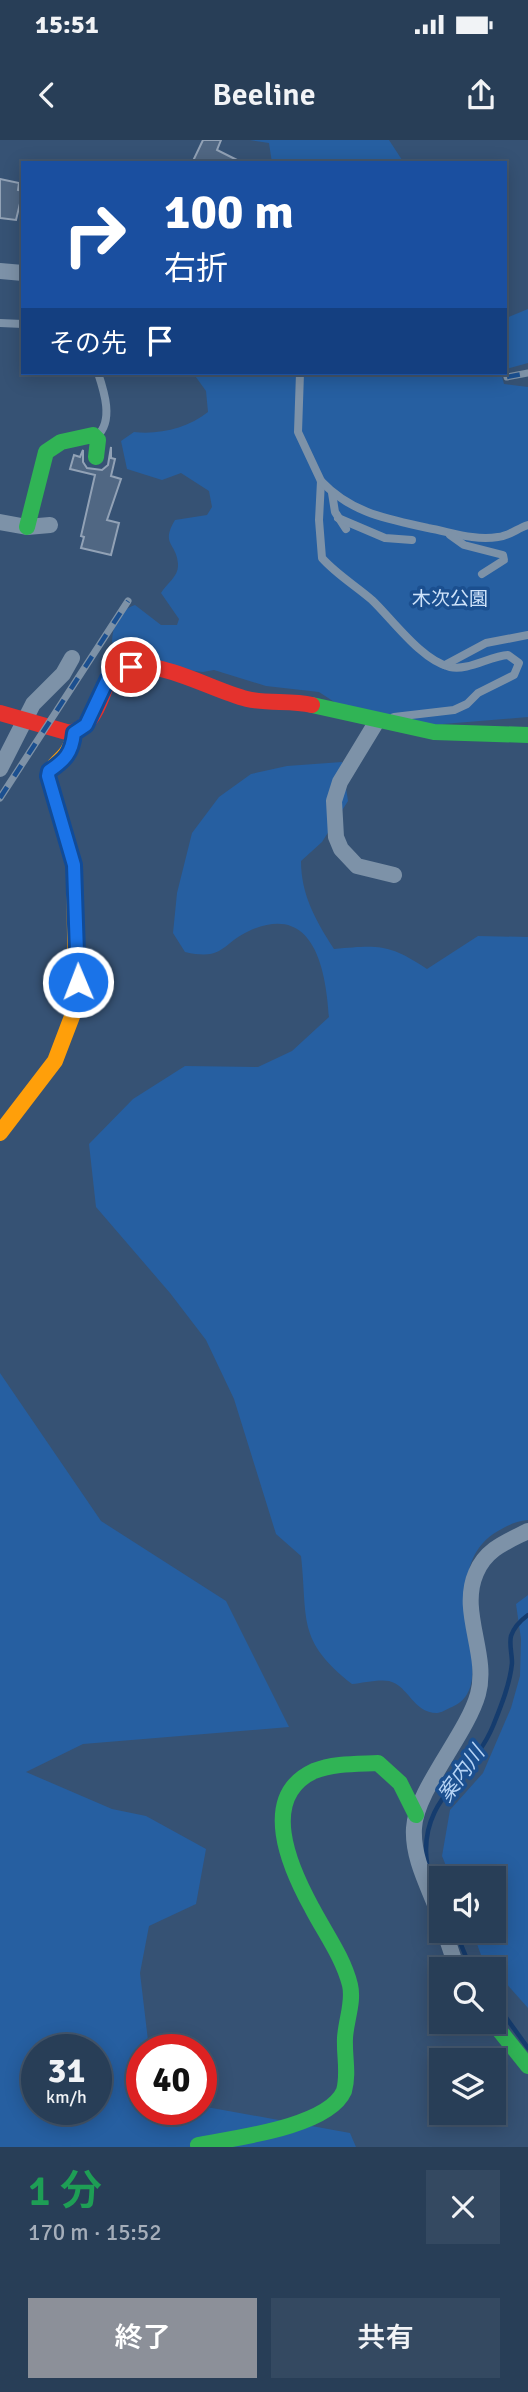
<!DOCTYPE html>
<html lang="ja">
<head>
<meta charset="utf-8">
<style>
	body { margin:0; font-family:Signika,"Noto Sans JP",sans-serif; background:#344961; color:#f1f3f6; height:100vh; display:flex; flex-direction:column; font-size:26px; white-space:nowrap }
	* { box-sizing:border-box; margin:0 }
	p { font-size:23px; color:#a5aeba }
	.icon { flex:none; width:38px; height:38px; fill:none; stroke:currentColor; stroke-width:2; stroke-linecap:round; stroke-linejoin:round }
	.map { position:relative; height:2007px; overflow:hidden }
	.details { display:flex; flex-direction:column; background:#283e57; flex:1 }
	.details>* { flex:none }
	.banner { position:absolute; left:21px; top:21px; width:486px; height:214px; border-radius:0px; box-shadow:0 4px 18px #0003,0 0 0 2px #44576d; background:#1a4fa0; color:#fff; overflow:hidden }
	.fabs { position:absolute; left:429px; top:1726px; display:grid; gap:14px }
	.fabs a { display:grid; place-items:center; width:77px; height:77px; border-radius:0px; background:#283e57; box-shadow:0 4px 18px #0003,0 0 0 2px #44576d; font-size:35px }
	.speed { position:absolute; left:21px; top:1894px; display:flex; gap:14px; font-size:35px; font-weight:700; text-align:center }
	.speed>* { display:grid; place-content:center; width:91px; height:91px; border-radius:50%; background:#283e57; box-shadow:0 4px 18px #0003,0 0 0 2px #44576d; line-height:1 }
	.speed small { font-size:18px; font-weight:400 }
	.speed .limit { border:10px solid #d22; background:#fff; color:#111 }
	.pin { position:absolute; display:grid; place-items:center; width:60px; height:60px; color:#fff; margin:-30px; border:4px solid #fff; border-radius:50%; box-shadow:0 2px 7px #0007 }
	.me { position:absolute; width:77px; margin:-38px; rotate:359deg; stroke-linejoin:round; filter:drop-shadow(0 0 5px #0008) }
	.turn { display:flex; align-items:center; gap:24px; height:147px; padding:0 28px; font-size:32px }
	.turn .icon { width:91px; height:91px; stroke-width:2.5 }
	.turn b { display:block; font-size:49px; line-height:60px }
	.then { display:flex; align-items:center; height:66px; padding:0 28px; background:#0003; gap:14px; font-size:26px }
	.round { display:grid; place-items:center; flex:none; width:74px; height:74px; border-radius:0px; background:#344961 }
	.headline { display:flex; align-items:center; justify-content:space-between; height:119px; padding:0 28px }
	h1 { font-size:42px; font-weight:600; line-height:52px; color:#1e9e55 }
	.primary-button { display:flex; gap:14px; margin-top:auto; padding:14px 28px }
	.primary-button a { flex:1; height:80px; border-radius:0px; background:#8c9099; color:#fff; font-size:28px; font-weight:600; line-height:80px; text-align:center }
	.primary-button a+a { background:#344961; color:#f1f3f6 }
	.status { display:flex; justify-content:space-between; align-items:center; height:49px; padding:0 35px; background:#283e57; direction:ltr }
	.status svg { height:19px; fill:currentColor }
	header { display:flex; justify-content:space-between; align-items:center; height:91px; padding:0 28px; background:#283e57; font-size:32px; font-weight:600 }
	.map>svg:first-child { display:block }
</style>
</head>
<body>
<div class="status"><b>15:51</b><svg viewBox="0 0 49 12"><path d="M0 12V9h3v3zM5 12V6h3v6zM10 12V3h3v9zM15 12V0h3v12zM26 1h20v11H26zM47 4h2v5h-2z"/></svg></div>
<header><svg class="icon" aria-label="back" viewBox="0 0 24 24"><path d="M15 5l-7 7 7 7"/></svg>Beeline<svg class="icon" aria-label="share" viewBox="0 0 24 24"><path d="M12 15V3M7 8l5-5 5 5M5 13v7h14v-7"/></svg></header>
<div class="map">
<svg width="528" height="2007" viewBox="0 0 528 2007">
	<rect width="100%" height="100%" fill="#365274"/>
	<g fill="#265fa1" fill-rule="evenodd">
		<path d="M250,0H389L404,23H272L269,3Z"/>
		<path d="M528,169V223L506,229V178Z"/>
		<path d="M193,233H501L504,244L528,247V577L431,585L342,567L319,552L266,546L214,530L203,532L131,523L112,502C113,486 117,471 135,465L161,485H177L179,479L161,453C167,443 179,436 178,424C177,403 160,405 175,380L207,375L212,367L209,351L181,333L162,340L127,329L121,301L134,292C159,295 188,288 208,272L206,251Z"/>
		<path d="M342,622L348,661L322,702L301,721C301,755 316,781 334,809C380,805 389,804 427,829L478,796L528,797V1380C516,1381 509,1385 498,1391C427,1432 507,1544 452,1567C447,1569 441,1573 437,1573C413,1573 409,1546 389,1541C379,1539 362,1543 352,1544C296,1500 308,1479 301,1416L276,1394L234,1259L206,1200L170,1153L96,1067L89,1004L133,959L185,926L258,927L292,911L329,877C326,830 314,761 249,791C221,804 224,821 185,812L173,793L177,753L192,693L219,657L251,634L287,626Z"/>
		<path d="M0,1233L101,1381L226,1461L289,1587L83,1604L26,1632L112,1669L146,1676L206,1709L196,1764L149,1786L140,1833L149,1909H142V1969H201V1966L350,1993L356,2007H0ZM37,1909H96V1969H37Z"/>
		<path d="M528,1455V1868L481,1815L472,1790H494V1738H451L442,1716L450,1670L483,1633L511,1568L520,1536L521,1499L516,1464Z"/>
	</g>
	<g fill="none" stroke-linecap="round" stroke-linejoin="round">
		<g stroke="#153c6e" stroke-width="4.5">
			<path d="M427,1723C418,1659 472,1637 493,1586C501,1566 510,1544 512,1523C512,1514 509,1504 511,1496C514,1487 521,1480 528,1475"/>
			<path d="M433,1741L441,1756"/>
			<path d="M455,1790L471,1829"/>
			<path d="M494,1861L528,1908"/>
		</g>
	</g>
	<g fill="#506783" stroke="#92a2b6" stroke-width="2">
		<path d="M203,0H221L217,10L243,23H192Z"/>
		<path d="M0,39L19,43L18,50L23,51L16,80L0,78Z"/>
		<path d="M111,307V318L115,319L111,336L121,339L107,380L119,383L111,415L81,408L84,397L81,396L95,335L70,329L74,315L80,317L83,310V322L87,328L102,330L108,325Z"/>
	</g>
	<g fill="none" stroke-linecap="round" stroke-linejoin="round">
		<g stroke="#7d92a8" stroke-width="8">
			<path d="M0,183L23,184"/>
			<path d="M300,233L298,292L321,341L319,380L322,418C336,434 356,446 372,460C392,479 422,521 450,527C468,531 490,516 508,515L519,523L514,535L478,553L467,564L454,570L394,577"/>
			<path d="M97,296C114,281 104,251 98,233"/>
			<path d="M321,341C351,373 387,379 428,388C451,392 474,401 498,397C509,396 518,388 528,385"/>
			<path d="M332,353L335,372L346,389"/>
			<path d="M338,378L385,398L412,400"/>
			<path d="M450,395L464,405L503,415L504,420L482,434"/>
			<path d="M445,525L486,503L528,495"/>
		</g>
		<g stroke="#7d92a8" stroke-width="16">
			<path d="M0,131L23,133"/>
			<path d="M0,382L27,387L50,385"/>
			<path d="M377,581L340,642L334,661L336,697L341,709L357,726L394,735"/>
			<path d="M0,629L33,564L63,534L72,518"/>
			<path d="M441,1780C431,1751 412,1720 414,1688C416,1650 467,1594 478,1554C489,1514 459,1472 476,1433C486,1409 506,1402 528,1391"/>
			<path d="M444,1790L457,1829"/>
		</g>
		<g stroke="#30b455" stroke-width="16">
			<path d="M27,387L46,312L61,302L93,295L98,300L96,317"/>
			<path d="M312,565L434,592L528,595"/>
			<path d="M492,1881L528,1926"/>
			<path d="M198,2005C235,1998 328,1987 344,1951C349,1933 344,1916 345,1898C346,1880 354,1862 350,1845C343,1817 325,1793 312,1768C290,1728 258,1657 314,1631C334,1623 357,1624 378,1623L400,1643L416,1675"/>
		</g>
		<path stroke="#ff9f0a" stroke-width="16" d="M0,993L55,921L76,866L74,725L48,636C53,620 70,620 74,593"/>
		<path stroke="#e5322d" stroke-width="16" d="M0,573L70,593C96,586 102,554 111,532C153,512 206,549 247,559C268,564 291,560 312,565"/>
		<defs>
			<g id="rail">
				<path d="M507,237L528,233"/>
				<path d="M0,658L128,461"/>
			</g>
		</defs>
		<use href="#rail" stroke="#7e92a7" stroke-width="7"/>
		<use href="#rail" stroke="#1b4f8f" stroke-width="4.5" stroke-dasharray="13" stroke-linecap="butt"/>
	</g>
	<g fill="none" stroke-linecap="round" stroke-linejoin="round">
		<defs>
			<path id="route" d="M78,842L74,725L48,636L49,631C65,620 72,613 74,593L86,585L111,532L119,528L131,527"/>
		</defs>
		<use href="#route" stroke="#114b97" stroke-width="18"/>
		<use href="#route" stroke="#1a73e8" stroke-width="12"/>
	</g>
	<g text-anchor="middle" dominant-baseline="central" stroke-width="7" stroke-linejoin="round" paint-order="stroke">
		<g font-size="19" fill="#cfe3fa" stroke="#1b4f8f">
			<text x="450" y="459">木次公園</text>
		</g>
		<g font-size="21" font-style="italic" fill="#b5d3f5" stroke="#1b4f8f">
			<text transform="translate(461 1634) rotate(-54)">案内川</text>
		</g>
	</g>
</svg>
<div class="fabs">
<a><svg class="icon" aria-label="sound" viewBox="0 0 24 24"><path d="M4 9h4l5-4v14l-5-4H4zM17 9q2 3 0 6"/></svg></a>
<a><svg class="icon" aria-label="search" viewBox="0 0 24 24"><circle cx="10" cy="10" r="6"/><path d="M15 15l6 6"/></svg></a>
<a><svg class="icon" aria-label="layers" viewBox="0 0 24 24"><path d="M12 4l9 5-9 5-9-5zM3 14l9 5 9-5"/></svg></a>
</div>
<div class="speed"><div>31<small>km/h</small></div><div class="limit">40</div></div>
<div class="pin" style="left:131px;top:527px;background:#d93025"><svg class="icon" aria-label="arrive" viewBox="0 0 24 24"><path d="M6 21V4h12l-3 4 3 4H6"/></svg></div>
<svg class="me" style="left:78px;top:842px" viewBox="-20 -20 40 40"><circle r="17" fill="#1a73e8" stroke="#fff" stroke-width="3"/><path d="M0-11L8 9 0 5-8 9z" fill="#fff"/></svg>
<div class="banner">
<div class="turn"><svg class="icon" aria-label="right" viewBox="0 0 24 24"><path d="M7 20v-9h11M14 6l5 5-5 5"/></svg><div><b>100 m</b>右折</div></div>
<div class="then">その先<svg class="icon" aria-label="arrive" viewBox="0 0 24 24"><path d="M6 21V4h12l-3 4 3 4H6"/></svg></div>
</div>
</div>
<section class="details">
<div class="headline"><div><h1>1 分</h1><p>170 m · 15:52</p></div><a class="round"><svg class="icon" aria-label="close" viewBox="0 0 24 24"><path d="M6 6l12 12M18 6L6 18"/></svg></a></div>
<div class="primary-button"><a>終了</a><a>共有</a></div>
</section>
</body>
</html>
